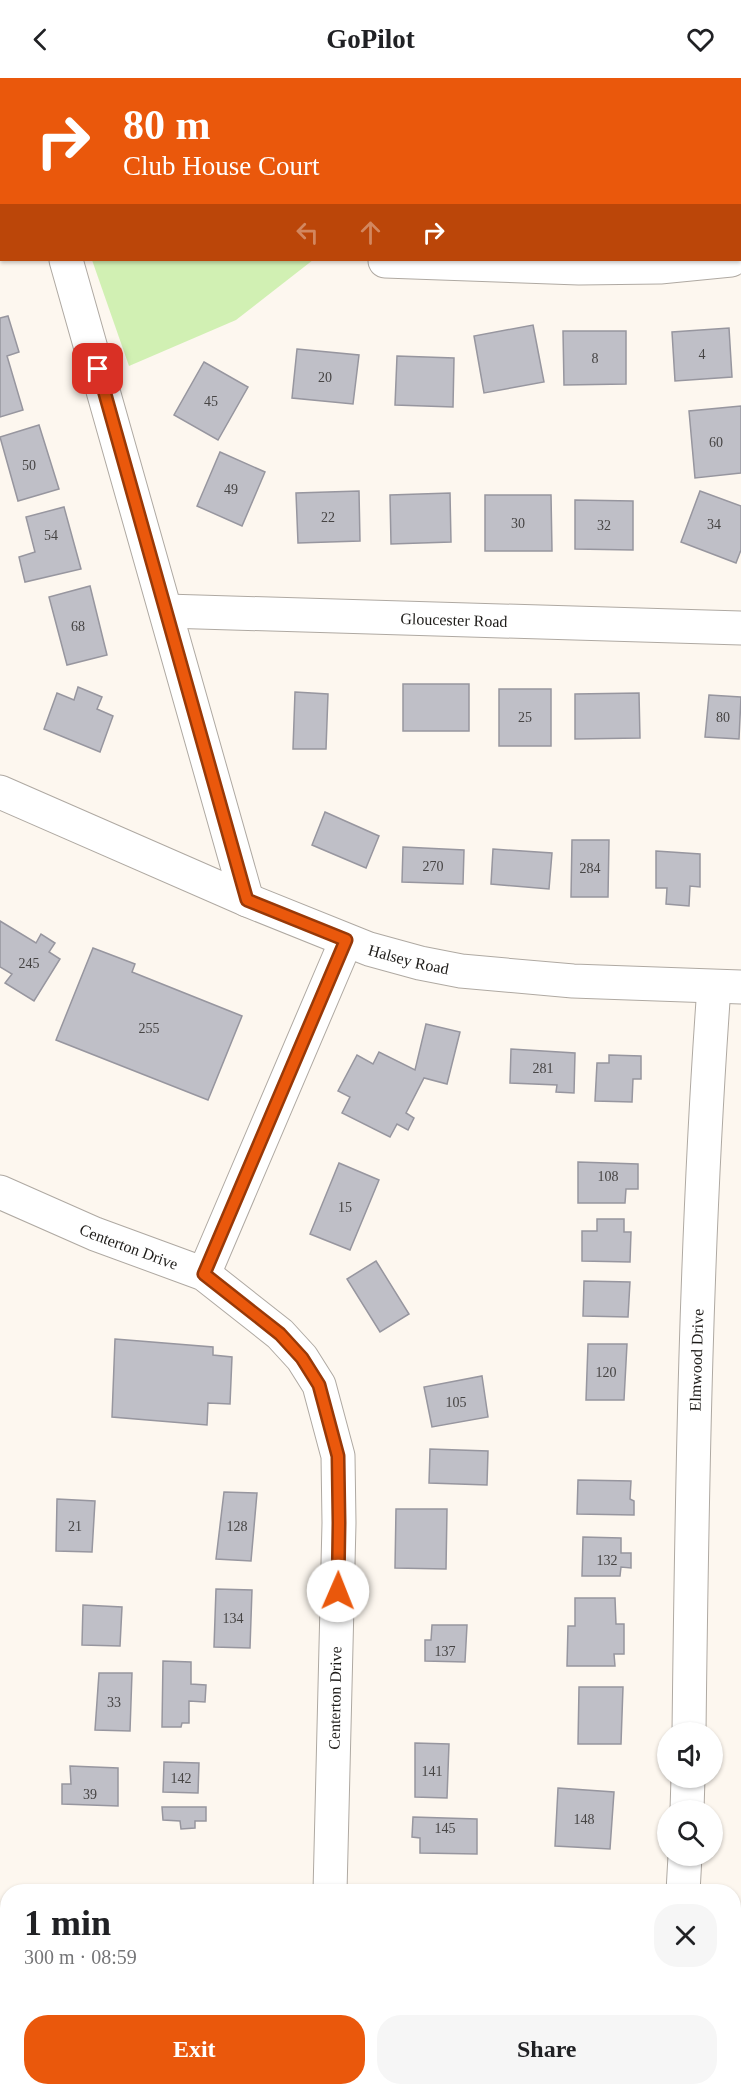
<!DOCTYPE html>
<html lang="en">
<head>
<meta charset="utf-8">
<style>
	body { margin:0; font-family:"Times New Roman",serif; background:#f6f6f6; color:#202124; height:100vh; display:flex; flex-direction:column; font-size:22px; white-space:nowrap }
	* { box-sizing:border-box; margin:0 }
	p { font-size:20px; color:#757577 }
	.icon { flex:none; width:33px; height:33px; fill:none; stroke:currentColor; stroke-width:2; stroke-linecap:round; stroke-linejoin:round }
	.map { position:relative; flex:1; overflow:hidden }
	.panel { position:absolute; left:0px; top:1806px; width:741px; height:212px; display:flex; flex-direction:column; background:#fff; border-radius:24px 24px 0 0; box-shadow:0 2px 4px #0004 }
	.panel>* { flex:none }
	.top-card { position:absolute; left:0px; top:0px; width:741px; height:183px; box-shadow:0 2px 4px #0004; background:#ea580c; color:#fff; overflow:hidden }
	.controls { position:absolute; left:657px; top:1644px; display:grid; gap:12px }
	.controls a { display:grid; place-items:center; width:66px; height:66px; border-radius:50%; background:#fff; box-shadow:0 2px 4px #0004; font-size:30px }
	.pin { position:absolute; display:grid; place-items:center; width:51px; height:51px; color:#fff; margin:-26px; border-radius:12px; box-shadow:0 3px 9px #0006 }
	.me { position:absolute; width:66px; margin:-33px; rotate:1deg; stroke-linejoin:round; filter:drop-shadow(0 0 4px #0008) }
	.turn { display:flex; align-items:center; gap:21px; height:126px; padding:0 24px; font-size:27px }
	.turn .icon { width:78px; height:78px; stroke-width:2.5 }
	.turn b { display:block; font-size:42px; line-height:51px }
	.lanes { display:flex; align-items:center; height:57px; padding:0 24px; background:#0003; justify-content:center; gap:30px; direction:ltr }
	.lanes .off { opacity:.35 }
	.round { display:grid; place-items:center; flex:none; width:63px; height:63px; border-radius:24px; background:#f6f6f6 }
	.head { display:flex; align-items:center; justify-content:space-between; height:102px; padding:0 24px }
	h1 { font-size:36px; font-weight:700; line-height:45px }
	.action { display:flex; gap:12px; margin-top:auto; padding:12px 24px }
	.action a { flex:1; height:69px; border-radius:24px; background:#ea580c; color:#fff; font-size:24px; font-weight:700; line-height:69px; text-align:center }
	.action a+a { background:#f6f6f6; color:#202124 }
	header { display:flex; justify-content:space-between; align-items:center; height:78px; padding:0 24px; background:#fff; font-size:27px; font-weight:700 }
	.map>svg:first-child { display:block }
</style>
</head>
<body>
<header><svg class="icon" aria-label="back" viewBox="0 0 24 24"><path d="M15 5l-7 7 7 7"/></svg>GoPilot<svg class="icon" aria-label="heart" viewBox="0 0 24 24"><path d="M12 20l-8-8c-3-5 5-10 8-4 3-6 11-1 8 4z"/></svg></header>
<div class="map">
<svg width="741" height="2017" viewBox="0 0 741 2017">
	<rect width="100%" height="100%" fill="#fdf7ef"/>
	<g fill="#d1f0b3">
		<path d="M33,0H541L539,2H34Z"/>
		<path d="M92,182H313L236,242L129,288Z"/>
	</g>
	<g fill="#bfbfc7" stroke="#97969f" stroke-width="1.5">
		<path d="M8,238L19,274L7,278L23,332L0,339V240Z"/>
		<path d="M533,247L544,304L484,315L474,258Z"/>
		<path d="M729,250L732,299L675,303L672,254Z"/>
		<path d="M563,253H626V306L564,307Z"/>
		<path d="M297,271L359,277L353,326L292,320Z"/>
		<path d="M397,278L454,280L453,329L395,327Z"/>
		<path d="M204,284L248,309L218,362L174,337Z"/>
		<path d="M741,328V395L695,400L689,333Z"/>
		<path d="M39,347L59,411L18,423L0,359Z"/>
		<path d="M220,374L265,394L242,448L197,428Z"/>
		<path d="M359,413L360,463L298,465L296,415Z"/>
		<path d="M700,413L741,428V472L736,485L681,464Z"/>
		<path d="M450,415L451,464L391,466L390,417Z"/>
		<path d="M485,417H551L552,473H485Z"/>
		<path d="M575,422L633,423V472L575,471Z"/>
		<path d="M64,429L81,491L25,504L19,479L35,474L26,439Z"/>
		<path d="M90,508L107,577L67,587L49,519Z"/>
		<rect x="403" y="606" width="66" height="47"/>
		<path d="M78,609L102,619L97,631L113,638L100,674L44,651L57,615L74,622Z"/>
		<rect x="499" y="611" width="52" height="57"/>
		<path d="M295,614L328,616L326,671H293Z"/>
		<path d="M639,615L640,660L575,661V616Z"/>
		<path d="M709,617L741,619L739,661L705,659Z"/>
		<path d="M325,734L379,758L366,790L312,767Z"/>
		<path d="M572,762H609L608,819H571Z"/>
		<path d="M403,769L464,772L463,806L402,804Z"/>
		<path d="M493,771L552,775L549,811L491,806Z"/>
		<path d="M656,773L700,776V809L690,808L689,828L666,826L667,810H656Z"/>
		<path d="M0,843L36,865L41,856L55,865L49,874L60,881L34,923L5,905L12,896L0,889Z"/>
		<path d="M93,870L135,886L132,894L242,938L208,1022L56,962Z"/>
		<path d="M426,946L460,954L447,1006L424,1000L406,1035L414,1040L408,1052L397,1046L390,1059L342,1035L350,1019L338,1013L357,977L373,986L379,974L415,992Z"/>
		<path d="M511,971L575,975L574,1015L556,1014L557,1007L510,1005Z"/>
		<path d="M609,977L641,978V1001H633L632,1024L595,1023L597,985H609Z"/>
		<path d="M578,1084L638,1086V1111H626L625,1125H578Z"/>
		<path d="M339,1085L379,1102L350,1172L310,1156Z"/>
		<path d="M597,1141H624V1154H631L630,1184L582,1183V1153H597Z"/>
		<path d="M376,1183L409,1236L380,1254L347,1201Z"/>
		<path d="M584,1203L630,1204L628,1239L583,1238Z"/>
		<path d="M115,1261L213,1269V1277L232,1279L230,1326L208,1325L207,1347L112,1339Z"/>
		<path d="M588,1266H627L624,1322H586Z"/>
		<path d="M482,1298L488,1339L432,1349L424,1309Z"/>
		<path d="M430,1371L488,1373L487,1407L429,1405Z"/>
		<path d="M578,1402L631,1403L630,1421L634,1423V1437L577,1436Z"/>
		<path d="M224,1414L257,1415L251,1483L216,1481Z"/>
		<path d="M57,1421L95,1423L92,1474L56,1473Z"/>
		<path d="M396,1431H447L446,1491L395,1490Z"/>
		<path d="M583,1459L621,1460V1475H631V1490L621,1489L620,1498H582Z"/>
		<path d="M216,1511L252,1512L250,1570L214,1569Z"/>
		<path d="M575,1520H615L616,1546H624V1576H614L615,1588H567L568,1548H575Z"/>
		<path d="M83,1527L122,1529L120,1568L82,1567Z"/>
		<path d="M432,1547H467L465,1584L425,1583V1562H431Z"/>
		<path d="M163,1583L191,1584V1606L206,1607L205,1624L189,1623V1645H182L181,1649H162Z"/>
		<path d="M99,1595H132L130,1653L95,1652Z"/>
		<path d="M579,1609H623L621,1666H578Z"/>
		<path d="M415,1665L449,1666L447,1720L415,1719Z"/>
		<path d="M164,1684L199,1685L198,1715L163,1714Z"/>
		<path d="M70,1688L118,1690V1728L62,1726V1706H71Z"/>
		<path d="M558,1710L614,1714L610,1771L555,1768Z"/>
		<path d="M162,1729H206V1743H195V1750L181,1751L180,1743L163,1742Z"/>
		<path d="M413,1739L477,1741V1776L420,1775V1760L412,1759Z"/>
	</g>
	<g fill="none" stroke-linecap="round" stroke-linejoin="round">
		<defs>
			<g id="street">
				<path d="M15,0V2"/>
				<path d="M66,182L247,822"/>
				<path d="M385,183L579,190L660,189L731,182"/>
				<path id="s1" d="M166,533L741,550"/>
				<path id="s2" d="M0,1114L95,1156L204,1196L280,1256L302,1280L319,1307L338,1378L339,1445L330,1814"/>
				<path d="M204,1196L346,863"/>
				<path id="s3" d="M689,1654C692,1406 696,1157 714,909"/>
				<path d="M687,1732L688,1700"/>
				<path d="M683,1814L685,1778"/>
				<path d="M322,2017V2010"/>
				<path d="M677,2017V2010"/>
			</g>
			<g id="secondary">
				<path id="s4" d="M0,714L247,822L369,871L420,885L461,893L573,903L741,909"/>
				<path d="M0,1936L8,1937"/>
				<path d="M734,1969L741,1970"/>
			</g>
		</defs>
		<use href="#street" stroke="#afa9a2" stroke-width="35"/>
		<use href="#secondary" stroke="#afa9a2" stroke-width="35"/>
		<use href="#street" stroke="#fff" stroke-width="33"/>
		<use href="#secondary" stroke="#fff" stroke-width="33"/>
	</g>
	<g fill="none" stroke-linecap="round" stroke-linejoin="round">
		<defs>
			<path id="route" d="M98,291L247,822L346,862L204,1196L280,1256L302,1280L319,1307L338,1378L339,1445L338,1513"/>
		</defs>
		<use href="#route" stroke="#983908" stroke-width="15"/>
		<use href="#route" stroke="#ea580c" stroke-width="10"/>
	</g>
	<g text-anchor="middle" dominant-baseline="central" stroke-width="4.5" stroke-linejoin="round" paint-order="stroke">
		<g font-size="14" fill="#464444">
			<text x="702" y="276">4</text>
			<text x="595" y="280">8</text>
			<text x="325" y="299">20</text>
			<text x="211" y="323">45</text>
			<text x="716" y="364">60</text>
			<text x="29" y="387">50</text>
			<text x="231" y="411">49</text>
			<text x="328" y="439">22</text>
			<text x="518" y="445">30</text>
			<text x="714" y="446">34</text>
			<text x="604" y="447">32</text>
			<text x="51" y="457">54</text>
			<text x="78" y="548">68</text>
			<text x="525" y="639">25</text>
			<text x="723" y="639">80</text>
			<text x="433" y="788">270</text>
			<text x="590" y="790">284</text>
			<text x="29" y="885">245</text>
			<text x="149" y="950">255</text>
			<text x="543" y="990">281</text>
			<text x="608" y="1098">108</text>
			<text x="345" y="1129">15</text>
			<text x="606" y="1294">120</text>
			<text x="456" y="1324">105</text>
			<text x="75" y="1448">21</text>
			<text x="237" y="1448">128</text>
			<text x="607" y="1482">132</text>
			<text x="233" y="1540">134</text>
			<text x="445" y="1573">137</text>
			<text x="114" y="1624">33</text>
			<text x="432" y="1693">141</text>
			<text x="181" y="1700">142</text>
			<text x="90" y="1716">39</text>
			<text x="584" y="1741">148</text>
			<text x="445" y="1750">145</text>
		</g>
		<g font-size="16" fill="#1d1b18" stroke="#fff">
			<text stroke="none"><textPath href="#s1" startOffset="288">Gloucester Road</textPath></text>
			<text stroke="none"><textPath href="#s4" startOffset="442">Halsey Road</textPath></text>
			<text stroke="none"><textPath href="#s2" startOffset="140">Centerton Drive</textPath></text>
			<text stroke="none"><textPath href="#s3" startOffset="372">Elmwood Drive</textPath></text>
			<text transform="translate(335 1620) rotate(-89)">Centerton Drive</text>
		</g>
	</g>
</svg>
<div class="controls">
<a><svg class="icon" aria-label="sound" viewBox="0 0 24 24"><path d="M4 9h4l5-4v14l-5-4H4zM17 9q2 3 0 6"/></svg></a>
<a><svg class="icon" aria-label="search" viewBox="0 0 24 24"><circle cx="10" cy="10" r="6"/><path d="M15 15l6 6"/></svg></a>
</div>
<div class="pin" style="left:98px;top:291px;background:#d93025"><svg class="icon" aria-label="arrive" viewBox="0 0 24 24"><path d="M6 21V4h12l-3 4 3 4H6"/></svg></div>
<svg class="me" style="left:338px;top:1513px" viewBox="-20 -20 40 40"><circle r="19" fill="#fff"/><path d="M0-13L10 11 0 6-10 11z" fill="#ea580c"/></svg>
<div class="top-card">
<div class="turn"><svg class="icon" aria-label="right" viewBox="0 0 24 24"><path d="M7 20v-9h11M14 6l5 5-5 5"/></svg><div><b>80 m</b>Club House Court</div></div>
<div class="lanes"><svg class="icon off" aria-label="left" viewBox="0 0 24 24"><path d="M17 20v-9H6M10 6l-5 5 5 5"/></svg><svg class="icon off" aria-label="ahead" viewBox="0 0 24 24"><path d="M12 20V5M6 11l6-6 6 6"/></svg><svg class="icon" aria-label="right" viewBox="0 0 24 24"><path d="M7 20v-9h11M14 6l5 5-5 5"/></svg></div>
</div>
<section class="panel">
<div class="head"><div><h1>1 min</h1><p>300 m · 08:59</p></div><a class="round"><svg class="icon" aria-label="close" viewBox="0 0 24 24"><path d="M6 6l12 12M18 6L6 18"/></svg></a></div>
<div class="action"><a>Exit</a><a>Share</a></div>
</section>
</div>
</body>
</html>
